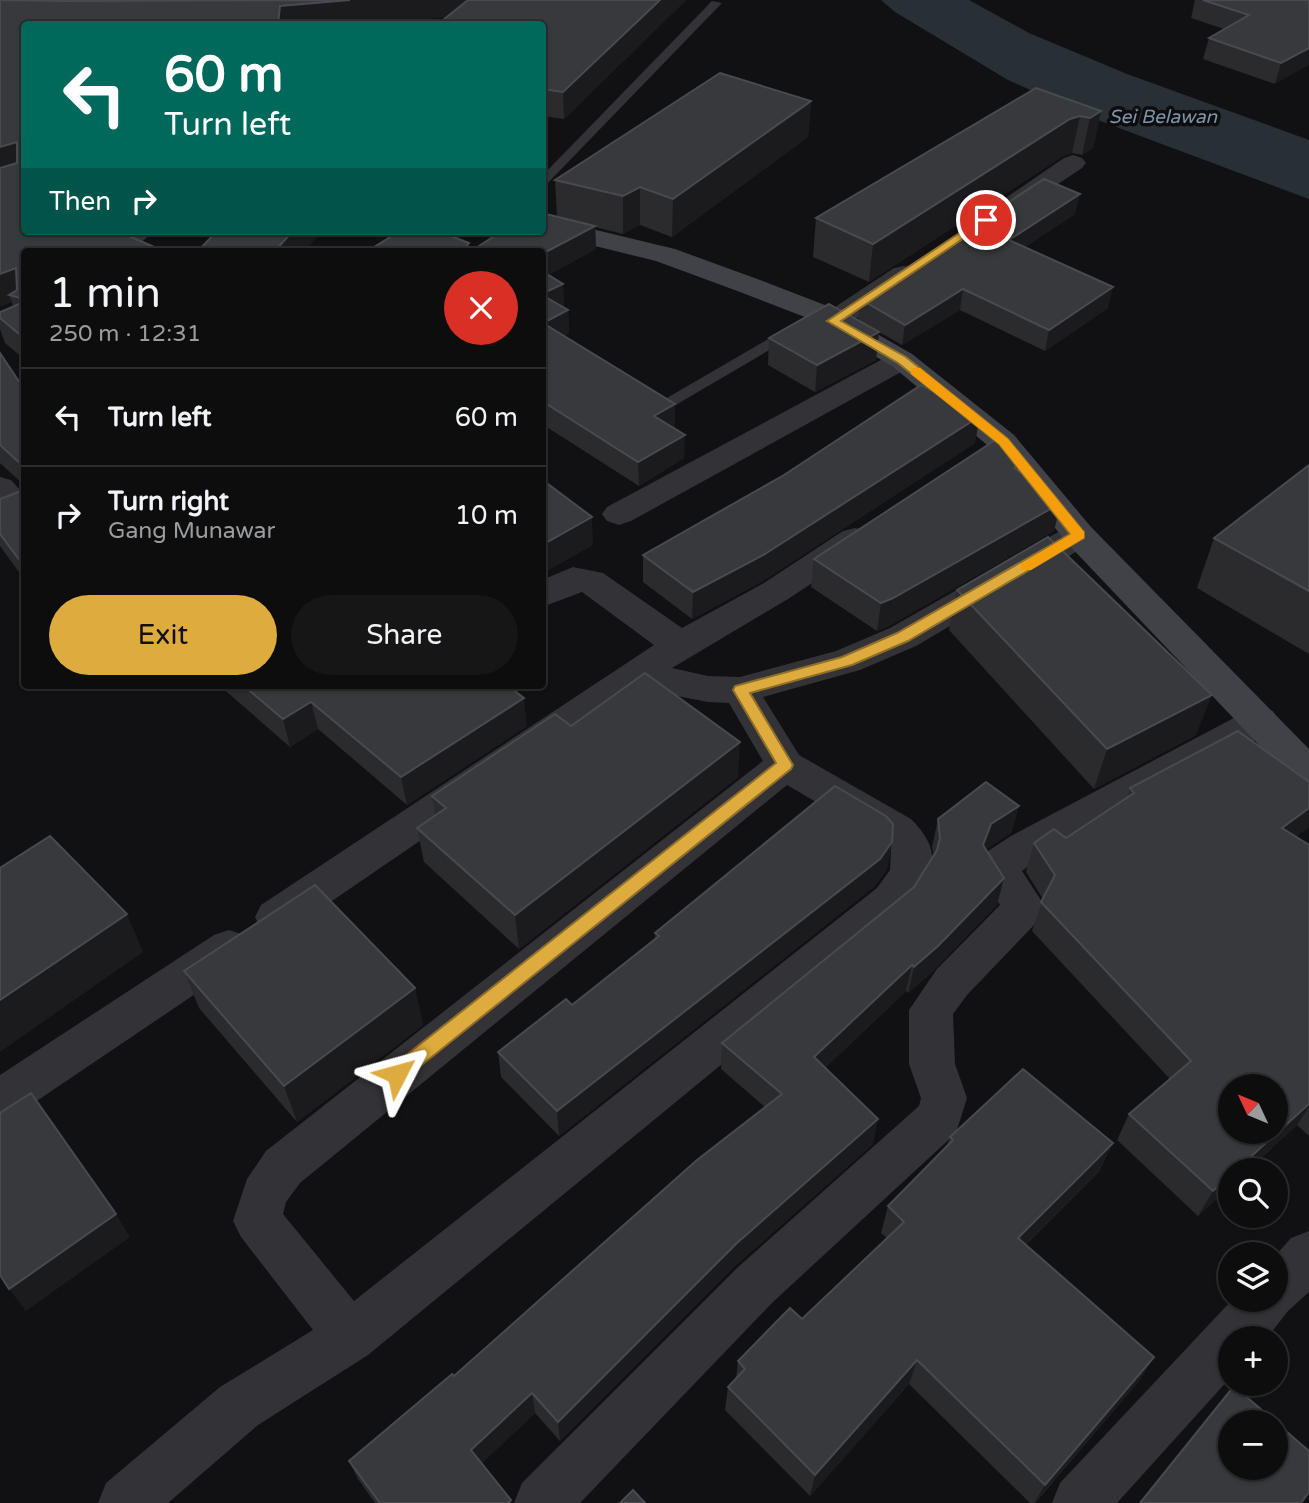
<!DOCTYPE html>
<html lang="en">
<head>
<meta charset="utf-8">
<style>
	body { margin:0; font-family:"Varela Round",sans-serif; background:#161617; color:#f1f3f6; height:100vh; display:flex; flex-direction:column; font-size:26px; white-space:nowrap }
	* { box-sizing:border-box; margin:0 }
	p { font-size:23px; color:#9a9c9e }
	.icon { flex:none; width:38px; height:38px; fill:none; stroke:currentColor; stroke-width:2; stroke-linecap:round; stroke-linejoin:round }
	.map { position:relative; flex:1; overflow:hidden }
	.details { position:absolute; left:21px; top:248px; width:525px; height:441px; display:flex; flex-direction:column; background:#0d0d0e; border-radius:7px; box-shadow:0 2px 5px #0004,0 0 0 2px #2d2d2e }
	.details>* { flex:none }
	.guide { position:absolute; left:21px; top:21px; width:525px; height:214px; border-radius:7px; box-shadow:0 2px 5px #0004,0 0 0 2px #2d2d2e; background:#00695c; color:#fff; overflow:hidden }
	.needle { width:46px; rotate:314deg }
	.fabs { position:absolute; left:1218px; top:1074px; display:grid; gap:14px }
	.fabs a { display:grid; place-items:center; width:70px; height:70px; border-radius:50%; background:#0d0d0e; box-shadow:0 2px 5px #0004,0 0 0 2px #2d2d2e; font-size:35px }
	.pin { position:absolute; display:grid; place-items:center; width:60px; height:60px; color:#fff; margin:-30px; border:4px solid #fff; border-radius:50%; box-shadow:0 2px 7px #0007 }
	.me { position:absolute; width:77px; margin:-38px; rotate:51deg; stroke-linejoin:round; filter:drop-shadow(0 0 5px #0008) }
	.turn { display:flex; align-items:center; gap:24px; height:147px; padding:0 28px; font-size:32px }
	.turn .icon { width:91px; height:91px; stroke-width:2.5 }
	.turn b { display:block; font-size:49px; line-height:60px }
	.then { display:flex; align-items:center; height:66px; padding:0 28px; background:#0003; gap:14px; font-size:26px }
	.round { display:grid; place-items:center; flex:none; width:74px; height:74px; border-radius:37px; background:#161617 }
	.headline { display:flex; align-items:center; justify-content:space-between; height:119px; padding:0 28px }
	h1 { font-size:42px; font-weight:600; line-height:52px }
	.cta { display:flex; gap:14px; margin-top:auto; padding:14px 28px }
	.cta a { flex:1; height:80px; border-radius:42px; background:#deab3e; color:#111; font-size:28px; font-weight:600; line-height:80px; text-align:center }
	.cta a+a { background:#161617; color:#f1f3f6 }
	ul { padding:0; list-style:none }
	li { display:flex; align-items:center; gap:21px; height:98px; padding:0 28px; border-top:2px solid #2d2d2e }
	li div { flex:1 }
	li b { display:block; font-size:26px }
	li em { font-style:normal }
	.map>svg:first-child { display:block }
</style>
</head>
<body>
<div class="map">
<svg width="1309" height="1503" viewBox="0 0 1309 1503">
	<rect width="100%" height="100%" fill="#111113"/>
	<path fill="#293035" d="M881,0H969L1029,33L1127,74L1309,140V199L1095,119L1008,80L895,12Z"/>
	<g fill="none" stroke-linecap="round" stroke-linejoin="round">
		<g fill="#333337" fill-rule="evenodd">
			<path d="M712,1L722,3L542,189V176Z"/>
			<path d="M794,324L800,326V332L662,413L656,414L648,409Z"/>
		</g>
		<g fill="#333337" fill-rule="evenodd">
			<path d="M1073,155L1082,158L1086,163L1082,168L1013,214H995L991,208L1064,158Z"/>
			<path d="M124,231H155L129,252H97Z"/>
			<path d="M904,266L914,268L918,274L914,280L843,327L833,330L823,327L819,321L823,315L894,268Z"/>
			<path d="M902,351L912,354L917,360L912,366L631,521L619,525L607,521L602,514L607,507L892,354Z"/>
			<path d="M0,477L11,480L21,491L17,498L0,500Z"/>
			<path d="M1079,524L1091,527L1096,535L1091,543L916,646L860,670L763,697L799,755L911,819C946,854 933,877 907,912L368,1355L258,1425L168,1503H98L106,1483L220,1387L313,1330L241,1237L233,1221L247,1179L266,1151L763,761L729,703L708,702L642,689L291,929L276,934L261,929L255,917L261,905L654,645L582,592L542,607V580L573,567L603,573L682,628L764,583L843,531L855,528L867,531L872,539L867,547L788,599L672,668L708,676L740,677L836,651L890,628L1067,527ZM787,785L883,841L891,850L890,870L877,888L354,1301L283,1214L286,1202L300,1183Z"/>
			<path d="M1260,707L1273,711L1279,721L1273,731L1039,858L1022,871L1044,905L1035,924L967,995L953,1014L955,1064L967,1098L956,1133L773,1302L580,1503H514L522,1483L737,1268L919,1106L921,1098L909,1064V1010L937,969L1000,905L979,873L985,853L1011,836L1247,711Z"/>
			<path d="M229,930L244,935L250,948L244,961L16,1115L0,1121V1075L214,935Z"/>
			<path d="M1309,1231V1292L1288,1311L1266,1339H1230V1378L1117,1503H1052L1060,1483L1232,1300H1276V1255L1291,1238Z"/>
		</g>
		<path fill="#414247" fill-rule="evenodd" d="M542,217L675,249L760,280L830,307L912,354L1014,435L1091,527L1309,749V788L1295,783L1067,543L992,449L892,366L810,319L740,292L656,261L534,231H542Z"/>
	</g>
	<g fill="#2b2b2e">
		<path d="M0,0H686L564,119L542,116V24L447,17L368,24H24L120,231L24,252V359L5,343L0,329V312L13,307L12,302L0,306Z"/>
		<path d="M1195,0H1309L1275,84L1203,59L1209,38L1224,29L1191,18Z"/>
		<path d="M1036,88L1101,111L1093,148L1082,155L1072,153L1063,156L869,282L813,257L816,218Z"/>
		<path d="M811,101L808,137L672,237L640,225L623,234L595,227L596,249L548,275L563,284L564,307H563L568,310L569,333L564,336L675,428L684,458L639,486L542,424V252L557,217L555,180Z"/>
		<path d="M1075,214L1025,247L1108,308L1045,351L960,310L902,345L858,320L860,299Z"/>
		<path d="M769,338L876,360L815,392L768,365Z"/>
		<path d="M0,353L24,389V485L0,463Z"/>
		<path d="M975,443L763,581L692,619L643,582V555L784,475Z"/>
		<path d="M1026,460L1023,473L1054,531L889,626L877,631L811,587L814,559Z"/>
		<path d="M1309,465V654L1197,588L1214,538Z"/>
		<path d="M24,490V579L0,546V499Z"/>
		<path d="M957,590L1196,735L1094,789L949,630Z"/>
		<path d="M220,686H508L527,726L407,805L318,729L290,747Z"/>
		<path d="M571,726L738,777L519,949L424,862L417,828L435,816L432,796Z"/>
		<path d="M1130,788L1309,827L1295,837L1309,845V1136L1297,1125L1198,1216L1117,1140L1129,1114L1170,1079L1032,931L1043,899L1026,872L1034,843L1066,838L1127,798Z"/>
		<path d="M1019,806L1011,833L986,849L997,905L932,972L908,993L906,991L825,1068L873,1144L735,1266L560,1441L535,1413L482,1463L511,1500L512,1503H375L358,1479L349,1461L454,1376L765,1107L721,1069L722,1043L914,887L934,856L932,847L938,819Z"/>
		<path d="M892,842L887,869L875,886L559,1136L501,1077L498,1052L572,1005L655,939V933Z"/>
		<path d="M184,971L415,988L423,1025L297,1122L199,1008Z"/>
		<path d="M950,1137L1100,1171L1026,1245L1154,1357L1139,1381L1035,1503H1030L909,1384L810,1496L725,1410L728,1387L736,1378L738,1361L802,1319L887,1238L881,1233L888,1206L947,1145Z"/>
	</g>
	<g fill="#1b1b1d">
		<path d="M350,0H484L485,14L368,24H278L280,6Z"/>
		<path d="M660,0H686L564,119L563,92Z"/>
		<path d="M1309,48V65L1275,84L1281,63Z"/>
		<path d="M811,101L808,137L672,237L673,199Z"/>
		<path d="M1101,111L1093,148L1082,155L1090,118Z"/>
		<path d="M1080,116L1072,153L1063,156L869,282L873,244L1070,119Z"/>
		<path d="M17,142L24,167L0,178V147Z"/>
		<path d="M640,187V225L623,234V196Z"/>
		<path d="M1080,194L1075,214L1005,261L1009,240Z"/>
		<path d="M595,226L596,249L542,278V254Z"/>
		<path d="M293,231H322L305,252H274Z"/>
		<path d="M469,243L470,252H462Z"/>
		<path d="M16,268L24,292L9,295L12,302L0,306V274Z"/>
		<path d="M563,284L564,307L543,318L542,294Z"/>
		<path d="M1113,287L1108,308L1045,351L1049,330Z"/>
		<path d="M963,289L960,310L902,345L905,325Z"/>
		<path d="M568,310L569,333L544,347L543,323Z"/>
		<path d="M879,332L876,360L815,392L817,365Z"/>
		<path d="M675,404V428L654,440V416Z"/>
		<path d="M980,416L975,443L763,581L692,619L693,592Z"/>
		<path d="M685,435L684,458L639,486L638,462Z"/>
		<path d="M1026,460L1020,488L1014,468Z"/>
		<path d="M1061,503L1054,531L889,626L877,631L881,603Z"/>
		<path d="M592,517L593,545L542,574V545Z"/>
		<path d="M1212,695L1196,735L1094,789L1107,749Z"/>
		<path d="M524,698L527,726L407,805L401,777Z"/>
		<path d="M311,702L318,729L290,747L283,719Z"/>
		<path d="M740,742L738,777L519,949L515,915Z"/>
		<path d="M1019,806L1011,833L984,851L983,845L991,824Z"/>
		<path d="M1309,808V827L1268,856L1282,828Z"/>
		<path d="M892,842L887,869L875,886L559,1136L557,1111Z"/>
		<path d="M1004,878L997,905L932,972L908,993L914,967Z"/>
		<path d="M127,914L143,952L0,1052V1000Z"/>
		<path d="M912,965L906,991L810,1082L814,1057Z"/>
		<path d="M415,988L423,1025L297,1122L284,1086Z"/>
		<path d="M1309,1104V1107L1297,1125L1248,1171H1235Z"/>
		<path d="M878,1119L873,1144L735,1266L560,1441L558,1422L737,1243Z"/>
		<path d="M1113,1143L1100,1171L1007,1264L1018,1238Z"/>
		<path d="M1230,1175V1187L1198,1216L1213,1191Z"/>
		<path d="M116,1214L130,1237L26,1311L9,1289Z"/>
		<path d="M1154,1357L1139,1381L1034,1503L1045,1485Z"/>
		<path d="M917,1360L909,1384L810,1496L815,1475Z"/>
		<path d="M532,1393L535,1413L476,1469L471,1450Z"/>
	</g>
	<g fill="#38393c" stroke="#494a4f" stroke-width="2" fill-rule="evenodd">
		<path d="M0,0L66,1L350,0L280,6L278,24H24V231H117L166,252H24V299L9,295L17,290L16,268L0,274V168L17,163V142L0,147Z"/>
		<path d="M468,0H660L563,92L542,89V24H438Z"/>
		<path d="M1203,0H1309V48L1281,63L1209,38L1249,15Z"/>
		<path d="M720,73L811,101L673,199L640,187L623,196L555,180Z"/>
		<path d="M1036,88L1101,111L1090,118L1080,116L1070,119L873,244L816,218Z"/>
		<path d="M1044,179L1080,194L1009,240L1113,287L1049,330L963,289L905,325L860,299Z"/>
		<path d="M542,213L595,226L542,254V252H470L502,231H542Z"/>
		<path d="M217,231H293L274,252H197Z"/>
		<path d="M400,231H438L469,243L462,252H366Z"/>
		<path d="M542,271L563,284L542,294Z"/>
		<path d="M542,295L568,310L543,323L675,404L654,416L685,435L638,462L542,401Z"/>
		<path d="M24,302V338L0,318V312Z"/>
		<path d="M829,304L879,332L817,365L769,338Z"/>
		<path d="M0,353L24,389V467L0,445Z"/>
		<path d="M921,385L980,416L765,554L693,592L643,555L784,475Z"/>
		<path d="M1003,435L1026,460L1014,468L1051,491L1061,503L893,598L881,603L814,559Z"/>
		<path d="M1309,465V591L1214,538Z"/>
		<path d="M544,481L592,517L542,545V482Z"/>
		<path d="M24,490V566L0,534V499Z"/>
		<path d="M1048,537L1212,695L1107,749L957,590Z"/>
		<path d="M645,673L740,742L515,915L417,828L446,808L432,796L555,714L571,726Z"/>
		<path d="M244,686H508L524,698L401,777L311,702L283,719Z"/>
		<path d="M1238,731L1309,782V808L1282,828L1309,845V1104L1235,1171H1230V1175L1213,1191L1129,1114L1191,1061L1041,902L1055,875L1034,843L1054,829L1066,838L1134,793L1130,788ZM1230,1087H1276V1132H1230Z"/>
		<path d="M986,782L1019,806L991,824L983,845L1004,878L938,946L914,967L912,965L814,1057L878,1119L737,1243L558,1422L532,1393L471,1450L511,1500L508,1503H380L349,1461L452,1374L454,1376L697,1160L782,1094L722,1043L914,887L937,850L940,838L938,819Z"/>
		<path d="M835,786L886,816L893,824L892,842L880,859L557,1111L498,1052L566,999L572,1005L659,936L655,933Z"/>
		<path d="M50,836L127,914L0,1000V868Z"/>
		<path d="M315,885L415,988L284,1086L184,971Z"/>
		<path d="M1023,1069L1113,1143L1018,1238L1154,1357L1045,1485L917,1360L815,1475L728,1387L745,1369L738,1361L790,1308L802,1319L904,1222L888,1206L953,1140L950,1137Z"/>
		<path d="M31,1093L116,1214L9,1289L0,1275V1113Z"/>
		<path d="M1234,1386L1309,1451V1492L1301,1503H1140ZM1230,1423H1276V1468H1230Z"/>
		<path d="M633,1490L645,1503H620Z"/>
	</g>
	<path fill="#deab3e" stroke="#906f28" stroke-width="2" d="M982,218L991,220L841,321L906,357L1008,439L1084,532V538L908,641L852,665L750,693L793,765L791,769L403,1080L397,1083L390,1080L387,1074L390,1068L776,763L733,690L735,686L842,657L897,633L1070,534L999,444L898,363L827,321Z"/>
	<path fill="#f59e0b" d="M911,368H920L1008,439L1084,532V538L1031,570H1021V564L1071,534L999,444L911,374Z"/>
	<g text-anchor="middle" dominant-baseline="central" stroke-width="7" stroke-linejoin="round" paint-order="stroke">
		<g font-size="19" font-style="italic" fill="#7e95aa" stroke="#0d0c0e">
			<text x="1163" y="117">Sei Belawan</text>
		</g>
	</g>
</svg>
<div class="fabs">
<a><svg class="needle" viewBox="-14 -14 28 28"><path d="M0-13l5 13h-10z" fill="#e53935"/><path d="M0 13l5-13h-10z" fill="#9a9c9e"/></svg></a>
<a><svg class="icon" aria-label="search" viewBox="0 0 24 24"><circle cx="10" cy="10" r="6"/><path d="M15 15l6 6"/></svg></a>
<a><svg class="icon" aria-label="layers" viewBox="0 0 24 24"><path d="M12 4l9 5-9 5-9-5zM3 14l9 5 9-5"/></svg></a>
<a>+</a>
<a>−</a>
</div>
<div class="pin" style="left:986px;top:220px;background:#d93025"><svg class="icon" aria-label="arrive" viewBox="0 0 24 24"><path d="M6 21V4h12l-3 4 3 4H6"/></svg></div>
<svg class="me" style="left:397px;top:1074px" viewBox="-20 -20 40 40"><path d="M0-17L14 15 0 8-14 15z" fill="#deab3e" stroke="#fff" stroke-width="4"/></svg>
<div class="guide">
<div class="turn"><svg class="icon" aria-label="left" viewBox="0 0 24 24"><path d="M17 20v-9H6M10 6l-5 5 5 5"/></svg><div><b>60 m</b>Turn left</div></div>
<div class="then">Then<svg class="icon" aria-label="right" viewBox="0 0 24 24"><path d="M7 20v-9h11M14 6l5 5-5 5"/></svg></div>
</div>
<section class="details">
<div class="headline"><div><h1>1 min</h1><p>250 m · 12:31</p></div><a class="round" style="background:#d93025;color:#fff"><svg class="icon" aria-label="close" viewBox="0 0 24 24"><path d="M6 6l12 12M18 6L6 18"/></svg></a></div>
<ul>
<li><svg class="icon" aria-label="left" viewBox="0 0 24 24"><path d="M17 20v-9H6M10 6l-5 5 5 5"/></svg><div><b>Turn left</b></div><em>60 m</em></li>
<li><svg class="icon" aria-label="right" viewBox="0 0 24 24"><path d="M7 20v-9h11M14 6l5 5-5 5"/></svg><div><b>Turn right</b><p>Gang Munawar</p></div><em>10 m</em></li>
</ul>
<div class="cta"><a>Exit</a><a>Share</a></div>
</section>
</div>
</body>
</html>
